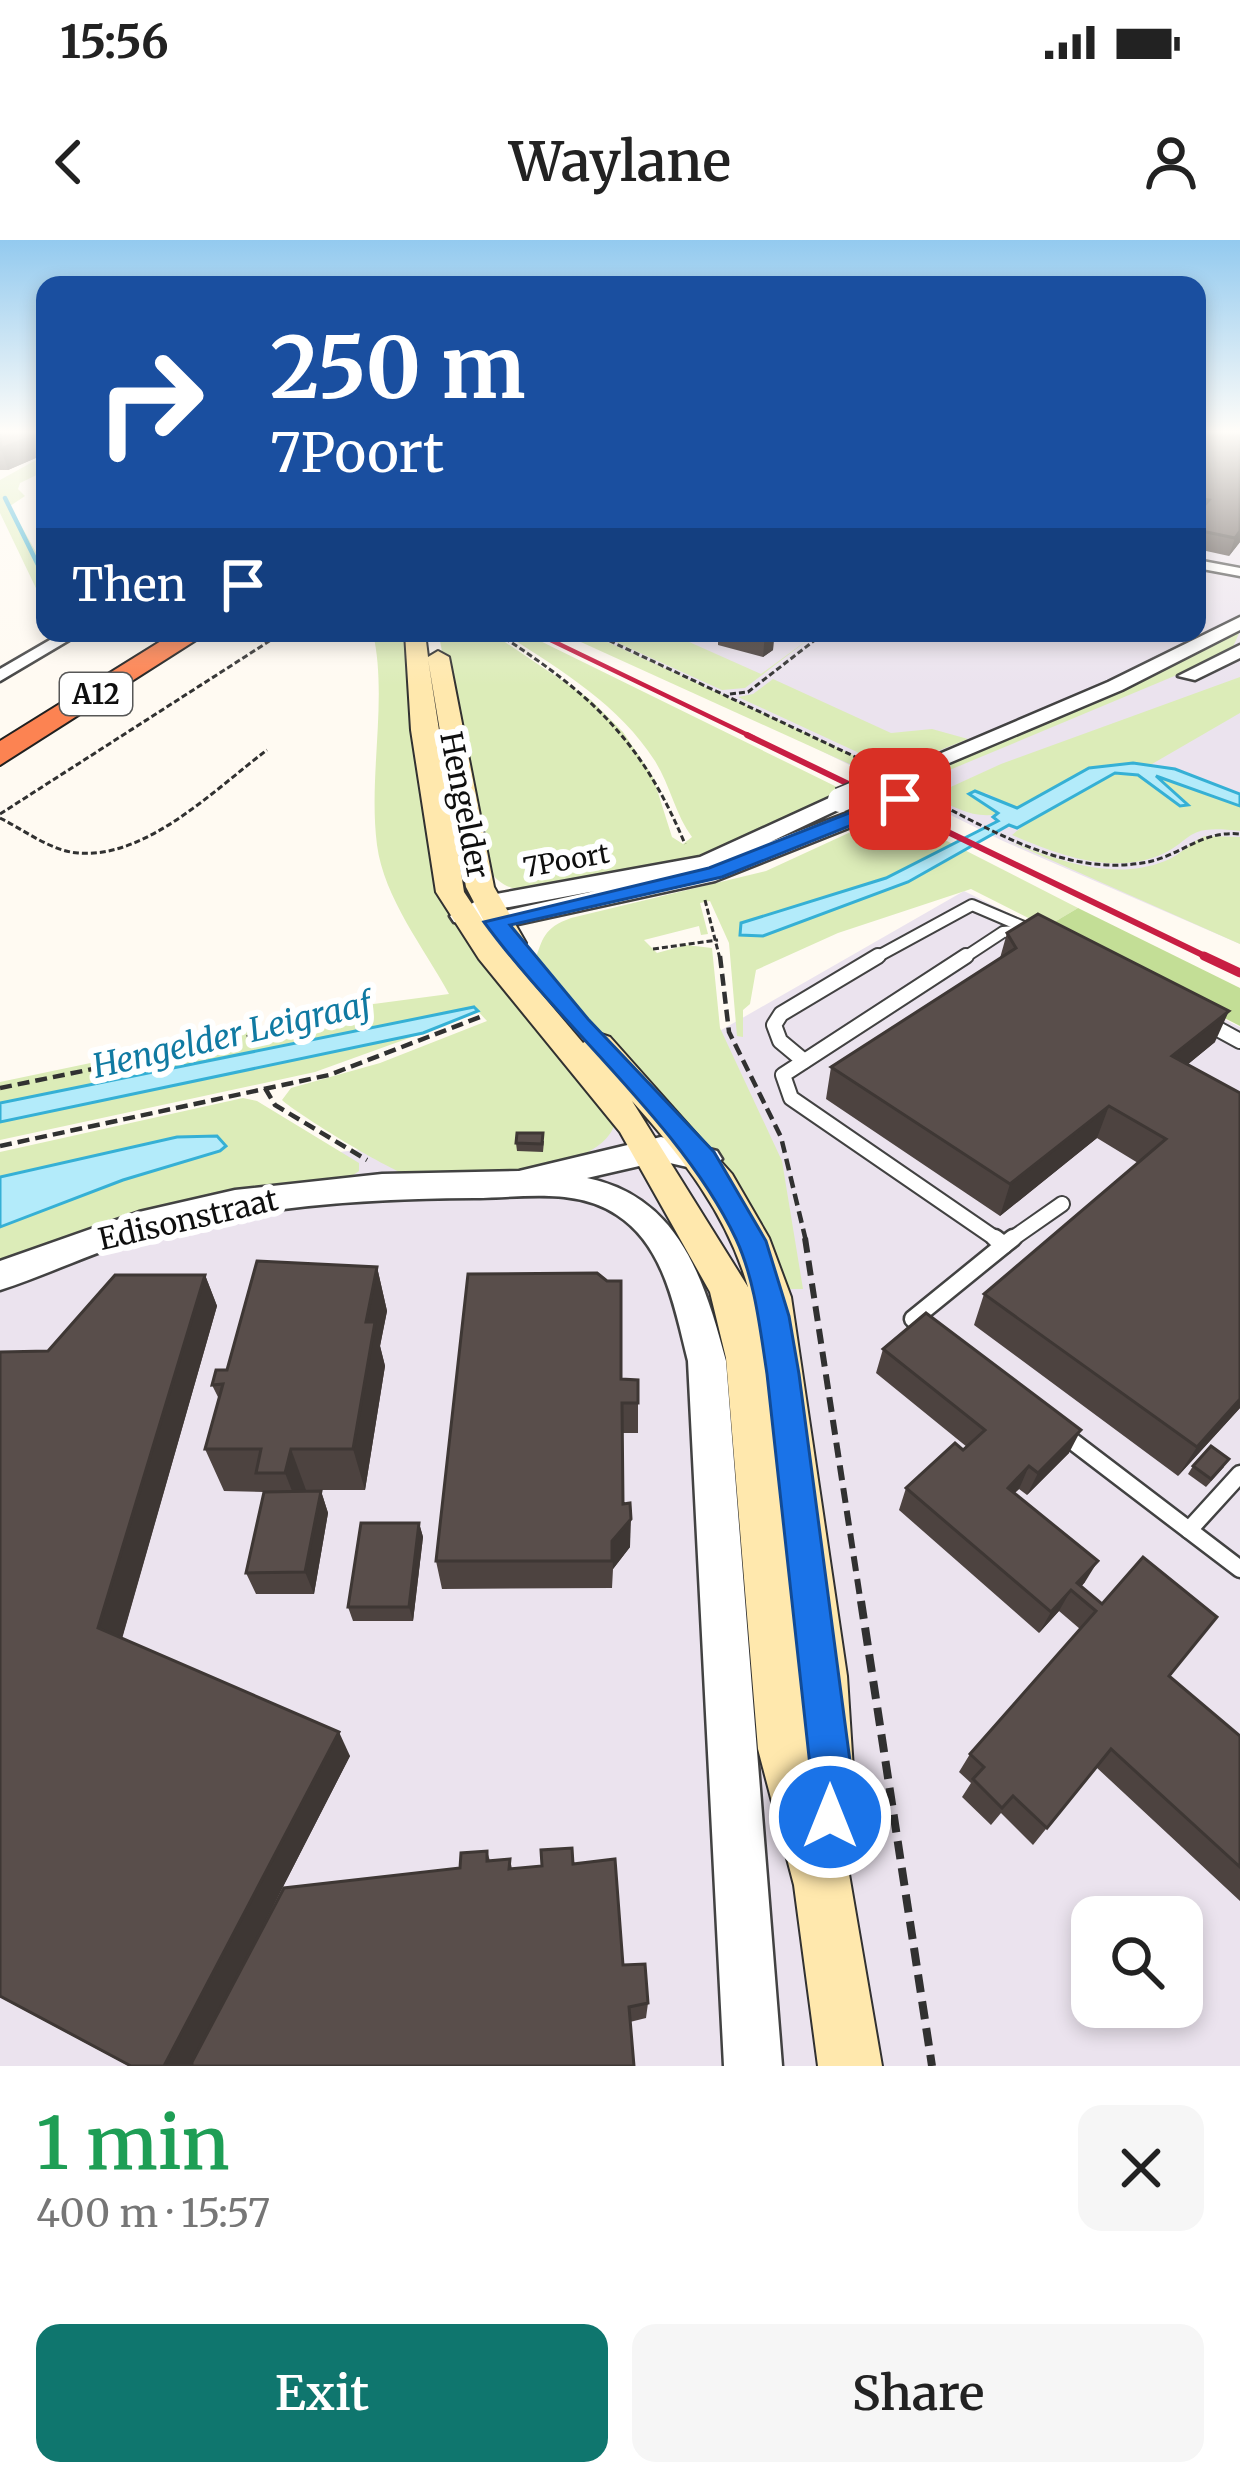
<!DOCTYPE html>
<html lang="en">
<head>
<meta charset="utf-8">
<style>
	body { margin:0; font-family:Merriweather,serif; background:#f6f6f6; color:#222; height:100vh; display:flex; flex-direction:column; font-size:45px; white-space:nowrap }
	* { box-sizing:border-box; margin:0 }
	p { font-size:39px; color:#767676 }
	.icon { flex:none; width:66px; height:66px; fill:none; stroke:currentColor; stroke-width:2; stroke-linecap:round; stroke-linejoin:round }
	.map { position:relative; height:1826px; overflow:hidden }
	.details { display:flex; flex-direction:column; background:#fff; flex:1 }
	.details>* { flex:none }
	.banner { position:absolute; left:36px; top:36px; width:1170px; height:366px; border-radius:24px; box-shadow:0 6px 18px #0003; background:#1a4fa0; color:#fff; overflow:hidden }
	.buttons { position:absolute; left:1071px; top:1656px; display:grid; gap:24px }
	.buttons a { display:grid; place-items:center; width:132px; height:132px; border-radius:24px; background:#fff; box-shadow:0 6px 18px #0003; font-size:60px }
	.pin { position:absolute; display:grid; place-items:center; width:102px; height:102px; color:#fff; margin:-51px; border-radius:24px; box-shadow:0 6px 18px #0006 }
	.me { position:absolute; width:132px; margin:-66px; rotate:0deg; stroke-linejoin:round; filter:drop-shadow(0 0 9px #0008) }
	.turn { display:flex; align-items:center; gap:42px; height:252px; padding:0 36px; font-size:54px }
	.turn .icon { width:156px; height:156px; stroke-width:2.5 }
	.turn b { display:block; font-size:84px; line-height:102px }
	.then { display:flex; align-items:center; height:114px; padding:0 36px; background:#0003; gap:24px; font-size:45px }
	.round { display:grid; place-items:center; flex:none; width:126px; height:126px; border-radius:24px; background:#f6f6f6 }
	.overview { display:flex; align-items:center; justify-content:space-between; height:204px; padding:0 36px }
	h1 { font-size:72px; font-weight:600; line-height:90px; color:#1e9e55 }
	.primary-button { display:flex; gap:24px; margin-top:auto; padding:24px 36px }
	.primary-button a { flex:1; height:138px; border-radius:24px; background:#0f766e; color:#fff; font-size:48px; font-weight:600; line-height:138px; text-align:center }
	.primary-button a+a { background:#f6f6f6; color:#222 }
	.status { display:flex; justify-content:space-between; align-items:center; height:84px; padding:0 60px; background:#fff; direction:ltr }
	.status svg { height:33px; fill:currentColor }
	header { display:flex; justify-content:space-between; align-items:center; height:156px; padding:0 36px; background:#fff; font-size:54px; font-weight:600 }
	.map>svg:first-child { display:block }
</style>
</head>
<body>
<div class="status"><b>15:56</b><svg viewBox="0 0 49 12"><path d="M0 12V9h3v3zM5 12V6h3v6zM10 12V3h3v9zM15 12V0h3v12zM26 1h20v11H26zM47 4h2v5h-2z"/></svg></div>
<header><svg class="icon" aria-label="back" viewBox="0 0 24 24"><path d="M15 5l-7 7 7 7"/></svg>Waylane<svg class="icon" aria-label="person" viewBox="0 0 24 24"><circle cx="12" cy="8" r="4"/><path d="M4 21q1-7 8-7t8 7"/></svg></header>
<div class="map">
<svg width="1240" height="1826" viewBox="0 0 1240 1826">
	<rect width="100%" height="100%" fill="#fffaf2"/>
	<g fill="#ebe3ee" fill-rule="evenodd">
		<path d="M1197,190H1240V704L1003,601L583,393H1197Z"/>
		<path d="M964,651L1240,787V1826H0V1009L209,930L509,889L655,828ZM1092,1677H1182V1767H1092Z"/>
	</g>
	<g fill="#dcecb8">
		<path d="M45,215V231L20,243L18,249L25,256L10,266L45,328V367L0,273V240Z"/>
		<path d="M1240,391L1233,407L1184,432L928,539L921,535Z"/>
		<path d="M373,393L411,397L433,616L615,883C602,935 456,943 411,936C393,933 297,874 282,860L291,848L380,823L487,781L474,767L0,863V842L366,765L449,754C424,708 384,658 377,605C368,535 388,460 373,393Z"/>
		<path d="M504,393H524L843,550L682,625L524,651C496,646 489,633 479,608L440,401L499,398L591,460L623,492L653,537L672,597L683,604L692,597C676,576 670,545 655,521C618,463 560,430 504,393Z"/>
		<path d="M561,393H588L853,515L876,536Z"/>
		<path d="M596,393H669L761,434L817,393L745,448L722,450Z"/>
		<path d="M1240,437V473L1152,524L1089,528L1017,568L986,553L973,556L999,574C974,579 956,568 931,556L1001,524Z"/>
		<path d="M773,439L891,493L932,489L968,499L883,533L857,512L738,457L753,454Z"/>
		<path d="M1115,533L1170,538L1240,566V591C1179,583 1196,603 1152,618C1105,633 1055,613 1012,595L1039,573Z"/>
		<path d="M892,573L1078,668L1046,687L971,649L838,693L756,730L750,764L743,770V797L737,796L729,703L710,661L700,663L708,694L701,695L699,686L644,700L657,713L686,705L712,708L720,788L782,921L803,1049H781L636,834L535,720C543,699 543,688 571,678L766,631Z"/>
		<path d="M1205,596L1240,597V704L1008,601C1057,620 1113,642 1165,621C1181,615 1190,602 1205,596Z"/>
		<path d="M423,793L315,832L0,900V882Z"/>
		<path d="M243,858L257,861L359,923V931L349,938L261,948L0,1023V987L123,940L220,911L177,897L0,937V912Z"/>
	</g>
	<path fill="#c3de96" d="M1078,668L1240,748V786L1046,687Z"/>
	<g fill="#b3ebfa" stroke="#35b0d5" stroke-width="3">
		<path d="M1133,523L1175,529L1240,554V566L1156,536L1188,565L1180,566L1138,535L1115,533L1017,588L1009,585L908,642L763,696L740,695L741,683L886,638L998,581L993,577L998,573L969,554L975,551L1017,568L1089,528Z"/>
		<path d="M474,767L478,771L423,793L0,882V863Z"/>
		<path d="M217,896L226,906L220,911L123,940L0,987V937L177,897Z"/>
	</g>
	<g fill="none" stroke-linecap="round" stroke-linejoin="round">
		<path stroke="#35b0d5" stroke-width="4.5" d="M5,258L45,339"/>
		<defs>
			<g id="service-far2">
				<path d="M873,719L972,665L1026,688"/>
				<path d="M962,719L1003,692L1027,690"/>
			</g>
			<g id="service-far1">
				<path d="M966,716L783,835L791,858L999,1001"/>
				<path d="M1207,783L1240,801"/>
				<path d="M804,821L780,801L774,785L781,774L878,716"/>
				<path d="M1009,1001L1062,964"/>
			</g>
			<g id="service">
				<path d="M1004,1005L1013,998"/>
				<path d="M931,1093L913,1079L1004,1005L995,998"/>
				<path d="M1063,1194L1240,1329"/>
				<path d="M1189,1290L1240,1234"/>
			</g>
			<g id="minor">
				<path d="M1197,320L1240,328V336L1197,328Z"/>
				<path d="M62,393H81L0,441V429Z"/>
			</g>
			<g id="tertiary">
				<path d="M1240,377V390L1122,450L923,534L904,529L1108,442Z"/>
				<path d="M1240,405V418L1195,440L1178,436Z"/>
				<path d="M840,553L848,555V565L770,602L863,567L875,574L871,579L715,641L495,689L454,682L450,676L485,656L700,617ZM595,651L495,673L490,672L493,670Z"/>
				<path d="M661,897L717,911L722,919L705,931L661,921L587,938C680,957 704,1040 726,1121L782,1826H724L688,1121C675,1070 665,1006 617,975C575,947 522,958 474,958C360,959 249,966 138,999C91,1013 47,1035 0,1050V1021L139,972L235,950L382,934L519,931Z"/>
			</g>
			<path id="secondary" d="M405,393H425L428,417L438,411L449,417L494,647L526,703L522,709L504,710L583,803L598,793L610,797L732,934L769,998L791,1057L847,1436L856,1576L849,1634L882,1826H818L794,1645L758,1509L726,1118L710,1052L620,892L479,719L436,652L411,490ZM428,419L466,647L487,687L464,652ZM632,861C682,917 727,974 748,1047Z"/>
			<path id="motorway" d="M174,393H207L0,525V501Z"/>
		</defs>
		<use href="#service-far2" stroke="#424242" stroke-width="14"/>
		<use href="#service-far1" stroke="#424242" stroke-width="18"/>
		<use href="#service" stroke="#424242" stroke-width="21"/>
		<use href="#minor" stroke="#424242" stroke-width="5"/>
		<use href="#tertiary" stroke="#424242" stroke-width="5"/>
		<use href="#secondary" stroke="#313131" stroke-width="4"/>
		<use href="#motorway" stroke="#202020" stroke-width="4"/>
		<g stroke="#313131" stroke-width="3" stroke-dasharray="6 3" stroke-linecap="butt">
			<path d="M497,393C591,454 641,499 685,604"/>
			<path d="M593,393L864,521"/>
			<path d="M448,399L496,396"/>
			<path d="M730,454L748,452L824,393"/>
			<path d="M920,554C988,588 1063,636 1142,623C1179,618 1200,590 1240,594"/>
			<path d="M0,574L282,393"/>
			<path d="M0,578C24,590 51,611 78,613C147,619 216,548 267,510"/>
			<path d="M705,660L720,719"/>
			<path d="M653,709L718,700"/>
		</g>
		<g stroke="#313131" stroke-width="4.5" stroke-dasharray="12 6" stroke-linecap="butt">
			<path d="M720,716L729,792L781,897L806,1001"/>
			<path d="M0,848L360,774"/>
			<path d="M265,848L275,865L367,920"/>
			<path d="M0,906L329,835L480,777"/>
		</g>
		<path stroke="#313131" stroke-width="6" stroke-dasharray="15 8" stroke-linecap="butt" d="M805,998L861,1364"/>
		<path stroke="#313131" stroke-width="8" stroke-dasharray="18 9" stroke-linecap="butt" d="M861,1361L932,1826"/>
		<use href="#service-far2" stroke="#fff" stroke-width="10"/>
		<use href="#service-far1" stroke="#fff" stroke-width="14"/>
		<use href="#service" stroke="#fff" stroke-width="16"/>
		<use href="#minor" fill="#fff" fill-rule="evenodd"/>
		<use href="#tertiary" fill="#fff" fill-rule="evenodd"/>
		<use href="#secondary" fill="#ffe8ad" fill-rule="evenodd"/>
		<use href="#motorway" fill="#fc8352" fill-rule="evenodd"/>
		<path stroke="#c81e43" stroke-width="4.5" d="M536,393L754,498"/>
		<path stroke="#c81e43" stroke-width="6" d="M747,495L1211,719"/>
		<path stroke="#c81e43" stroke-width="9" d="M1204,716L1240,733"/>
		<defs>
			<path id="tertiary-bridge" d="M840,560L915,529"/>
		</defs>
		<use href="#tertiary-bridge" stroke="#424242" stroke-width="27" stroke-linecap="butt"/>
		<use href="#tertiary-bridge" stroke="#fff" stroke-width="24"/>
	</g>
	<g fill="#4d4340">
		<path d="M0,190H45V214L8,230H0Z"/>
		<path d="M1197,190L1240,302L1229,316L1197,309Z"/>
		<path d="M706,393H778L774,396L773,410L763,417L718,405V396Z"/>
		<path d="M1007,693L1215,802L1187,825L1240,1168L1178,1236L974,1085L984,1054L1138,923L1097,898L1000,976L826,859L831,827L1000,718Z"/>
		<path d="M544,901L543,912L517,911L516,903Z"/>
		<path d="M377,1027L387,1071L380,1106L385,1126L365,1250H306L321,1251L328,1273L314,1354H256L246,1333L264,1252L224,1251L205,1209L219,1159L212,1145L227,1130Z"/>
		<path d="M205,1035L217,1066L122,1399L350,1516L221,1768L487,1611L490,1621L510,1619L512,1629L574,1624L623,1725L648,1763L646,1778L630,1782L191,1826H129L0,1757V1112L48,1111Z"/>
		<path d="M883,1109L1069,1213L1027,1255L1019,1249L1014,1253L1085,1342L1081,1347L1169,1436L1240,1496V1661L1096,1527L1033,1605L1001,1573L991,1585L962,1557L971,1543L959,1532L970,1514L1080,1389L1059,1371L1039,1393L899,1270L906,1248L967,1207L876,1133Z"/>
		<path d="M621,1139L638,1140V1193H622L623,1264L630,1307L613,1329L612,1348L442,1349L436,1321Z"/>
		<path d="M1193,1226L1224,1227L1206,1247L1188,1234Z"/>
		<path d="M419,1283L423,1297L413,1381H353L348,1367Z"/>
	</g>
	<g fill="#3e3734">
		<path d="M45,191V214L8,230L1,209Z"/>
		<path d="M1240,291V302L1229,316L1235,298Z"/>
		<path d="M765,393H778L774,396L773,410L763,417Z"/>
		<path d="M1229,771L1215,802L1159,848L1172,816Z"/>
		<path d="M1109,866L1097,898L1000,976L1010,944Z"/>
		<path d="M377,1027L387,1071L380,1106L385,1126L365,1250L353,1209L366,1082Z"/>
		<path d="M205,1035L217,1066L117,1415L98,1388Z"/>
		<path d="M1240,1159V1168L1178,1236L1197,1207Z"/>
		<path d="M1081,1190L1069,1213L1027,1255L1038,1233Z"/>
		<path d="M291,1209L306,1250L301,1274L285,1233Z"/>
		<path d="M1029,1226L1019,1249L998,1270L1008,1248Z"/>
		<path d="M321,1251L328,1273L314,1354L305,1332Z"/>
		<path d="M631,1279L630,1307L613,1329L612,1301Z"/>
		<path d="M419,1283L423,1297L413,1381L409,1367Z"/>
		<path d="M1098,1321L1085,1342L1075,1353L1077,1343Z"/>
		<path d="M1071,1350L1059,1371L1039,1393L1051,1372Z"/>
		<path d="M339,1492L350,1516L191,1826H164Z"/>
	</g>
	<g fill="#594e4b" stroke="#3e3734" stroke-width="3">
		<path d="M0,190H45V191L1,209Z"/>
		<path d="M1197,190H1240V291L1235,298L1197,290V274L1209,260L1197,258Z"/>
		<path d="M1038,674L1229,771L1172,816L1240,853V1159L1197,1207L984,1054L1166,899L1109,866L1010,944L831,827L1016,708L1007,693Z"/>
		<path d="M517,893H543L542,904L516,903Z"/>
		<path d="M257,1021L377,1027L366,1082H375L353,1209H291L285,1233H256L261,1209H205L223,1144L212,1145L216,1130H227Z"/>
		<path d="M597,1033L607,1041H621V1139L638,1140V1163H622L623,1264L630,1263L631,1279L612,1301V1321H436L468,1034Z"/>
		<path d="M115,1035H205L98,1388L339,1492L164,1826H131L0,1756V1112L48,1111Z"/>
		<path d="M926,1073L1081,1190L1038,1233L1029,1226L1008,1248L1098,1321L1077,1343L1102,1364L1143,1317L1217,1377L1169,1436L1240,1496V1627L1111,1509L1047,1588L1013,1556L1002,1568L973,1539L984,1527L970,1514L1096,1371L1071,1350L1051,1372L906,1248L955,1203L963,1210L985,1190L883,1109Z"/>
		<path d="M1211,1206L1229,1219L1211,1239L1193,1226Z"/>
		<path d="M321,1251L305,1332L246,1333L264,1252Z"/>
		<path d="M361,1283H419L409,1367H348Z"/>
		<path d="M572,1608L573,1624L615,1619L623,1725L645,1724L648,1763L629,1767L634,1826H192V1822L284,1648L460,1628L461,1613L487,1611V1621L510,1619L509,1629L542,1626L541,1610Z"/>
	</g>
	<linearGradient id="sky" x2="0" y2="1"><stop stop-color="#93caef"/><stop offset="0.43" stop-color="#fffdf9"/><stop offset="1" stop-color="#fffdf9" stop-opacity="0"/></linearGradient>
	<rect width="1240" height="446" fill="url(#sky)"/>
	<path fill="#1a73e8" stroke="#114b97" stroke-width="3" d="M900,553L907,555V563L722,637L510,685L588,779L714,912L766,1001L789,1076L799,1134L853,1544L844,1592L830,1599L815,1592L808,1577L812,1544L767,1134C760,1089 755,1040 736,999C683,886 560,786 484,682L709,628Z"/>
	<g text-anchor="middle" dominant-baseline="central" stroke-width="12" stroke-linejoin="round" paint-order="stroke">
		<rect fill="#fff" stroke="#575757" stroke-width="3" x="60" y="433" width="72" height="42" rx="9"/>
		<g font-size="27" font-weight="bold" fill="#0f0f0f">
			<text x="96" y="454">A12</text>
		</g>
		<g font-size="27" fill="#0f0f0f" stroke="#fff">
			<text transform="translate(566 620) rotate(-10)">7Poort</text>
		</g>
		<g font-size="30" fill="#0f0f0f" stroke="#fff">
			<text transform="translate(465 565) rotate(79)">Hengelder</text>
			<text transform="translate(188 979) rotate(-13)">Edisonstraat</text>
		</g>
		<g font-size="33" font-style="italic" fill="#107aa2" stroke="#fff">
			<text transform="translate(232 795) rotate(-13)">Hengelder Leigraaf</text>
		</g>
	</g>
</svg>
<div class="buttons">
<a><svg class="icon" aria-label="search" viewBox="0 0 24 24"><circle cx="10" cy="10" r="6"/><path d="M15 15l6 6"/></svg></a>
</div>
<div class="pin" style="left:900px;top:559px;background:#d93025"><svg class="icon" aria-label="arrive" viewBox="0 0 24 24"><path d="M6 21V4h12l-3 4 3 4H6"/></svg></div>
<svg class="me" style="left:830px;top:1577px" viewBox="-20 -20 40 40"><circle r="17" fill="#1a73e8" stroke="#fff" stroke-width="3"/><path d="M0-11L8 9 0 5-8 9z" fill="#fff"/></svg>
<div class="banner">
<div class="turn"><svg class="icon" aria-label="right" viewBox="0 0 24 24"><path d="M7 20v-9h11M14 6l5 5-5 5"/></svg><div><b>250 m</b>7Poort</div></div>
<div class="then">Then<svg class="icon" aria-label="arrive" viewBox="0 0 24 24"><path d="M6 21V4h12l-3 4 3 4H6"/></svg></div>
</div>
</div>
<section class="details">
<div class="overview"><div><h1>1 min</h1><p>400 m · 15:57</p></div><a class="round"><svg class="icon" aria-label="close" viewBox="0 0 24 24"><path d="M6 6l12 12M18 6L6 18"/></svg></a></div>
<div class="primary-button"><a>Exit</a><a>Share</a></div>
</section>
</body>
</html>
